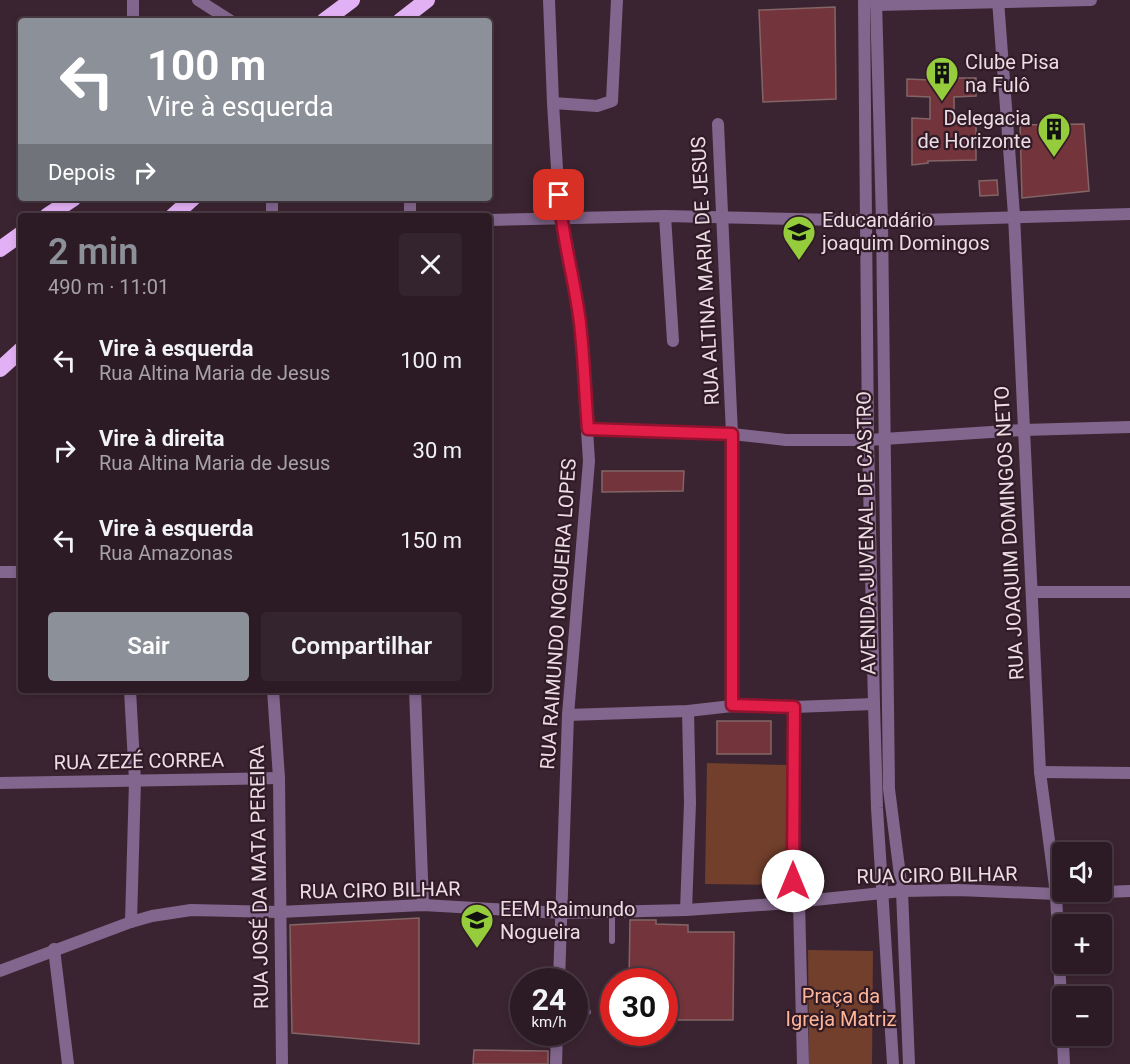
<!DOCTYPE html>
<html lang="pt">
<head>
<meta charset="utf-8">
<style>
	body { margin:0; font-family:Roboto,sans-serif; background:#34242d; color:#f1f3f6; height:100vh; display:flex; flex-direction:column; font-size:22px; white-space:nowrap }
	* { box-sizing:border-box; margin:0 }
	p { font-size:20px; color:#a6a1a7 }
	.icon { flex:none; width:33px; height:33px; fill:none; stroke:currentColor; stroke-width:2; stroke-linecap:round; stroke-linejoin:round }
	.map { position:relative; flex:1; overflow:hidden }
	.sheet { position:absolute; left:18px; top:213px; width:474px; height:480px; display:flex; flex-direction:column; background:#2c1b25; border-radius:6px; box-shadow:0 3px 9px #0003,0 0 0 2px #483942 }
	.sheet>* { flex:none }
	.guide { position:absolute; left:18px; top:18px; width:474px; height:183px; border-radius:6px; box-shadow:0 3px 9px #0003,0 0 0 2px #483942; background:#8c9099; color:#fff; overflow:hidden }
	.tools { position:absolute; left:1052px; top:842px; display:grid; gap:12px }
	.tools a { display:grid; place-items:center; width:60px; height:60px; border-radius:6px; background:#2c1b25; box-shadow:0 3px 9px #0003,0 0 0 2px #483942; font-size:30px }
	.speed { position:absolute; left:510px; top:968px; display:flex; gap:12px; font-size:30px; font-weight:700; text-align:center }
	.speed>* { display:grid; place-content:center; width:78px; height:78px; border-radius:50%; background:#2c1b25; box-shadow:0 3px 9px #0003,0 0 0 2px #483942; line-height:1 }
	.speed small { font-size:15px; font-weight:400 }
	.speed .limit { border:9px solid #d22; background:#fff; color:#111 }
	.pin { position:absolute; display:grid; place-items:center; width:51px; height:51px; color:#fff; margin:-26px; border-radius:12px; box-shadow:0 3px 9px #0006 }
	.me { position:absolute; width:66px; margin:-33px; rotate:0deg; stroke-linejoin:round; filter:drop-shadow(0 0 4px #0008) }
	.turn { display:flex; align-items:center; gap:21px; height:126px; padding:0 30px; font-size:27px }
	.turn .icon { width:78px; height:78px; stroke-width:2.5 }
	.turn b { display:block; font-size:42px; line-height:51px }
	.then { display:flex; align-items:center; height:57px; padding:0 30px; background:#0003; gap:12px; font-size:22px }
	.round { display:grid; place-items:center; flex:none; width:63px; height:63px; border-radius:6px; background:#34242d }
	.head { display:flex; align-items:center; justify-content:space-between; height:102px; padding:0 30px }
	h1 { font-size:36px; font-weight:600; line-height:45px; color:#8c9099 }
	.cta { display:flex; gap:12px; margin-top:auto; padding:12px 30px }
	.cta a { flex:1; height:69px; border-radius:6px; background:#8c9099; color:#fff; font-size:24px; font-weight:600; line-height:69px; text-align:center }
	.cta a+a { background:#34242d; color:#f1f3f6 }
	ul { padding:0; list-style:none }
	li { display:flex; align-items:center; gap:18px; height:90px; padding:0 30px }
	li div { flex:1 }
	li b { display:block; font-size:22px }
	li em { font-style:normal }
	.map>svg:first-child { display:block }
</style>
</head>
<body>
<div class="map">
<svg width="1130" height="1064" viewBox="0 0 1130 1064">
	<rect width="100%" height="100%" fill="#3b2431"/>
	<g fill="#713f2b">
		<path d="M707,763L787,765L785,885L705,884Z"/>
		<path d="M808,950L873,951L872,1064H809Z"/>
	</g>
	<g fill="#73343c" stroke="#836567" stroke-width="1.5">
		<path d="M835,7L836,99L763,102L759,10Z"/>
		<path d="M930,67L954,68V78H976V96L954,97V118H976V160L928,161V163L912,165V118L930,119V97L907,96V79L930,80Z"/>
		<path d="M1084,124L1089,191L1022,198L1020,125Z"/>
		<path d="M997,180L998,195L980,196L979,181Z"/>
		<path d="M602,471H684L683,491L602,492Z"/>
		<rect x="717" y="721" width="54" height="33"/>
		<path d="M419,918V1044L292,1033L290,925Z"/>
		<path d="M630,920H656V924L688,925V932H734L733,1020H664V981H629Z"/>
		<path d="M474,1050L548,1051V1064H473Z"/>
	</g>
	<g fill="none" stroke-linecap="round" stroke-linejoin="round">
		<g stroke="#82668d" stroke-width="6">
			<path d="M612,912V941"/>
			<path d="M574,1012H588"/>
		</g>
		<g stroke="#82668d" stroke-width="12">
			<path d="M198,0L231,21"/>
			<path d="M549,0L553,103L560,218L567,243L580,323L589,461L568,715L559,981"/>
			<path d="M998,0L1014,215L1040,772L1056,894L1064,1064"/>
			<path d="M876,5L1091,0"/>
			<path d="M133,21V0"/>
			<path d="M553,103L597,106L612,101L617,0"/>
			<path d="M718,124L732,434V706"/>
			<path d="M272,198V216"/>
			<path d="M410,198V216"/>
			<path d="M665,216L673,341"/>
			<path d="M489,220L665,216L882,221L1130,214"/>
			<path d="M588,429L732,434L786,440H868L1023,430L1130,427"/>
			<path d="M0,572H21"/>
			<path d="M1032,592H1130"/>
			<path d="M130,690L135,781L131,922"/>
			<path d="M273,690L279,778L282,1064"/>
			<path d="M415,690L423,905"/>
			<path d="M794,707L793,881L799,902L803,1064"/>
			<path d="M568,715L688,711L732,706L794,707L874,704"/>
			<path d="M1040,772L1130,773"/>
			<path d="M0,783L279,778"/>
			<path d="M686,910L690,803L688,711"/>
			<path d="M54,949L68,1064"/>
			<path d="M0,971L131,922L152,916L191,910L280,912L423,905L562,913L686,910L775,904L902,891L958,890L1056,894L1130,891"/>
			<path d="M556,1064L557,1032"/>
		</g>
		<g stroke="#82668d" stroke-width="12">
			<path d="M864,0L868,440L874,704L877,808L893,1064"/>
			<path d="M876,0L882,221L889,789L902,891L909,1064"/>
		</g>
		<g stroke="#e2b0f4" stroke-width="16">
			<path d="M324,21L352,0"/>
			<path d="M400,21L427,0"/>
			<path d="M47,216L74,198"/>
			<path d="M173,216L193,198"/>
			<path d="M0,249L21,234"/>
			<path d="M0,369L21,350"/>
		</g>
	</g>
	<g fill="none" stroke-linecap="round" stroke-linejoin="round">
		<defs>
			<path id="route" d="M559,195C562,238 575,280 580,323C584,358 585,394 588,429L732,434V705L794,707L793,881"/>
		</defs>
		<use href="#route" stroke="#92132f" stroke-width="15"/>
		<use href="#route" stroke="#e11d48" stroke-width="10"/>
	</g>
	<defs>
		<symbol id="building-pin" viewBox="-11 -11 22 30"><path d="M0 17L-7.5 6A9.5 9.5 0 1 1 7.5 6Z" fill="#95cc3b" stroke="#301b27"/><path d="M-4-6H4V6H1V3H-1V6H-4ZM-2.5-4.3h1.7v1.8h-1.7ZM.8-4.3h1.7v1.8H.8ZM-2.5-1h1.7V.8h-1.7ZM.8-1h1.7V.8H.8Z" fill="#111"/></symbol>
		<symbol id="school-pin" viewBox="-11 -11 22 30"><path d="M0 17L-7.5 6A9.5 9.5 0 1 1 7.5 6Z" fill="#95cc3b" stroke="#301b27"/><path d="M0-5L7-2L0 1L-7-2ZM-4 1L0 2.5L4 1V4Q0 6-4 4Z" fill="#111"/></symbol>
	</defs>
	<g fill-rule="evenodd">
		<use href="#building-pin" x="923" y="54" width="38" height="52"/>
		<use href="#building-pin" x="1035" y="110" width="38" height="52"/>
		<use href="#school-pin" x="780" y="213" width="38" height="52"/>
		<use href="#school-pin" x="458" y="901" width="38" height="52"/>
	</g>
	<g text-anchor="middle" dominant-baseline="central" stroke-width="4.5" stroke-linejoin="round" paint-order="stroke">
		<g font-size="20" fill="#ecdce4" stroke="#301b27" text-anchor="start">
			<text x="965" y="62">Clube Pisa<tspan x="965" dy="23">na Fulô</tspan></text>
			<text x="1031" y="118" text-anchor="end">Delegacia<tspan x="1031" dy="23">de Horizonte</tspan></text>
			<text x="822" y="220">Educandário<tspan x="822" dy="23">joaquim Domingos</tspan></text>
			<text x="500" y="909">EEM Raimundo<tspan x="500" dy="23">Nogueira</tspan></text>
		</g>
		<g font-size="20" fill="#ecdce4" stroke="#301b27">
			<text transform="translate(705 271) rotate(-93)">RUA ALTINA MARIA DE JESUS</text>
			<text transform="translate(866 533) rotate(-91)">AVENIDA JUVENAL DE CASTRO</text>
			<text transform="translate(1009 533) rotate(-93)">RUA JOAQUIM DOMINGOS NETO</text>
			<text transform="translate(558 614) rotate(-86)">RUA RAIMUNDO NOGUEIRA LOPES</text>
			<text transform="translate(139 761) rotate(-1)">RUA ZEZÉ CORREA</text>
			<text transform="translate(937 875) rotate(-1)">RUA CIRO BILHAR</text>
			<text transform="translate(259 877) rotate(-91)">RUA JOSÉ DA MATA PEREIRA</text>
			<text transform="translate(380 890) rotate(-1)">RUA CIRO BILHAR</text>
		</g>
		<g font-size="20" fill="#ffb597" stroke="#301b27">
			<text x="841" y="996">Praça da<tspan x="841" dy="23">Igreja Matriz</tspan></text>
		</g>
	</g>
</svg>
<div class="tools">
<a><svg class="icon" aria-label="sound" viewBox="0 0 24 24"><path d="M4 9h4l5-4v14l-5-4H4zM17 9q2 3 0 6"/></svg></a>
<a>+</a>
<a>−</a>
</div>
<div class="speed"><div>24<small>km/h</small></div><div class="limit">30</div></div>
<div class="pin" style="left:559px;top:195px;background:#d93025"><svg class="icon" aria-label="arrive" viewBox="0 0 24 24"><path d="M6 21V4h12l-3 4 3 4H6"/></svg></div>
<svg class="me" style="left:793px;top:881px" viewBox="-20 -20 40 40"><circle r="19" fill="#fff"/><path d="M0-13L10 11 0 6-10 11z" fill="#e11d48"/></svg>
<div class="guide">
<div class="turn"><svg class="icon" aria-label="left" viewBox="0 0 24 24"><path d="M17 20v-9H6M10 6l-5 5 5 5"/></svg><div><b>100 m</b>Vire à esquerda</div></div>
<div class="then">Depois<svg class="icon" aria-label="right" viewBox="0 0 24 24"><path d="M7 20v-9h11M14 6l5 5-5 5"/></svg></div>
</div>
<section class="sheet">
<div class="head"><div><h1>2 min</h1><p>490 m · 11:01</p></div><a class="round"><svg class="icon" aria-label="close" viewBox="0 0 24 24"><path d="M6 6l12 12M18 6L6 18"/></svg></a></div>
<ul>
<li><svg class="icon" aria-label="left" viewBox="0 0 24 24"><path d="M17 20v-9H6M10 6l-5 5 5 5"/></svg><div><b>Vire à esquerda</b><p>Rua Altina Maria de Jesus</p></div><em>100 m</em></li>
<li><svg class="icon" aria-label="right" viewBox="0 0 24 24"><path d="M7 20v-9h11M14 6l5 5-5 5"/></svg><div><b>Vire à direita</b><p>Rua Altina Maria de Jesus</p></div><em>30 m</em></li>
<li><svg class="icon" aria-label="left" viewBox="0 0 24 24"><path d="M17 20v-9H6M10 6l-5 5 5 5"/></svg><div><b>Vire à esquerda</b><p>Rua Amazonas</p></div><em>150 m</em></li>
</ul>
<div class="cta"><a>Sair</a><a>Compartilhar</a></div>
</section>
</div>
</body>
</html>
